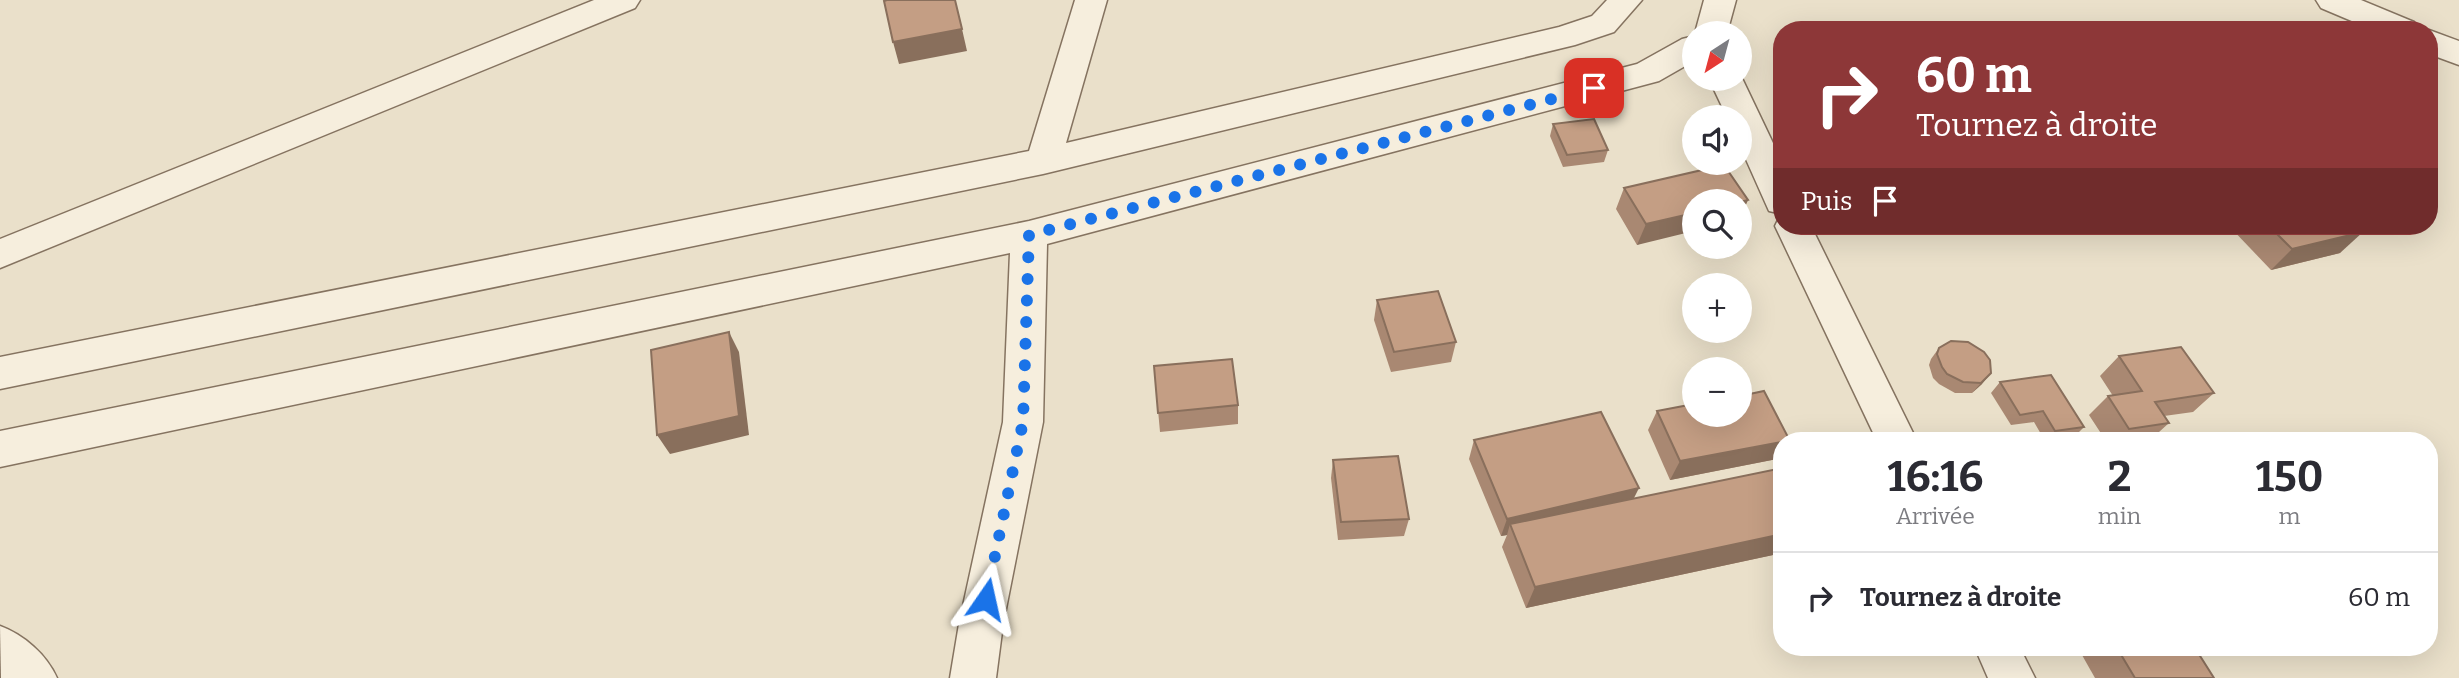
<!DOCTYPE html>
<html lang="fr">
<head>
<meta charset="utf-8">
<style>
	body { margin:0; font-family:Bitter,serif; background:#f2f2f3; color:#2b2b33; height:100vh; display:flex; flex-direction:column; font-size:26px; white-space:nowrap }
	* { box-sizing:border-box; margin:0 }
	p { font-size:23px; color:#7c7c81 }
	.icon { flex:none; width:38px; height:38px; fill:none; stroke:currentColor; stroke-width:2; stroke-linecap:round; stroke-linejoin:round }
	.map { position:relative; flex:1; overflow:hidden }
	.sheet { position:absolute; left:1773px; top:432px; width:665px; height:224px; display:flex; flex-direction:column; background:#fff; border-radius:28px; box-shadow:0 7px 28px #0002 }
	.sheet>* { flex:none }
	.banner { position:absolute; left:1773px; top:21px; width:665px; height:214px; border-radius:28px; box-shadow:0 7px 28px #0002; background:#8d3738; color:#fff; overflow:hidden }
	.needle { width:46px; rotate:216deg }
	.fabs { position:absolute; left:1682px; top:21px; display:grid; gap:14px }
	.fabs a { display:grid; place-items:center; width:70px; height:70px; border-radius:50%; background:#fff; box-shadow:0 7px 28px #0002; font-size:35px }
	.pin { position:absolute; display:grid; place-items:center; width:60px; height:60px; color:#fff; margin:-30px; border-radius:14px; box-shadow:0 4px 10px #0006 }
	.me { position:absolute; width:77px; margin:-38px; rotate:11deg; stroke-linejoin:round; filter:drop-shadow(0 0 5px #0008) }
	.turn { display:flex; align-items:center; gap:24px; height:147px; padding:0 28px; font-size:32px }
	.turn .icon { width:91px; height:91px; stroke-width:2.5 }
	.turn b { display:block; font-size:49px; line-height:60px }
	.then { display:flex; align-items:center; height:66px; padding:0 28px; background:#0003; gap:14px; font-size:26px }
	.eta { display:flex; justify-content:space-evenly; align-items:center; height:119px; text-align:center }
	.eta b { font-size:42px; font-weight:700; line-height:49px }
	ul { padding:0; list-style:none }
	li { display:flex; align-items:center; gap:21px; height:91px; padding:0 28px; border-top:2px solid #e1e1e2 }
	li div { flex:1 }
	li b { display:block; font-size:26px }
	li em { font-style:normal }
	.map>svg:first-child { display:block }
</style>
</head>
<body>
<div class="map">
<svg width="2459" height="678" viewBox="0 0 2459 678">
	<rect width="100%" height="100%" fill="#eae0ca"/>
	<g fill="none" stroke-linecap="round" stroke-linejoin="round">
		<defs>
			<g id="minor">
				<path d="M594,0H640L635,8L0,268V239Z"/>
				<path d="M1075,0H1107L1066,143L1559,27L1592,16L1607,0H1642L1614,32L1575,45L1043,174L0,389V357L1029,151Z"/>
				<path d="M1704,0H1736L1727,33H1695Z"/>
				<path d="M2316,0H2361L2414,22L2419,30H2373L2321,8Z"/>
				<path d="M2429,30L2459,41V65L2429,54Z"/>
				<path d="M1694,36V61L1659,81L1047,244L1043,422L1003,624L996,678H950L959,624L1003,422L1010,253L0,467V431L1029,221L1637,64L1682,39Z"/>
				<path d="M1740,74L1782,162V214L1769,211L1740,146V117H1727L1709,79H1740Z"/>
				<path d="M1780,216L1782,226H1811L1917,441H1877L1775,226Z"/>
				<path d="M0,626C24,635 46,654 57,678H1Z"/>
				<path d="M1975,648H2020L2035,678H1988Z"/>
			</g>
		</defs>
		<use href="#minor" stroke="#857360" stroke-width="3"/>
		<use href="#minor" fill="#f6eedd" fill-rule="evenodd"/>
	</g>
	<g fill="#a98872">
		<path d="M1782,46V62L1776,58Z"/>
		<path d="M1553,124L1608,150L1604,162L1563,167L1550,136Z"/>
		<path d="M1624,188L1748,200L1740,217V201L1637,245L1616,209Z"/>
		<path d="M2229,226H2356L2340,253L2271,270Z"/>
		<path d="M1377,300L1456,342L1451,362L1391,372L1374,320Z"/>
		<path d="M1939,348L1982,384L1972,393H1955L1939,384L1933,378L1929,365L1931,359Z"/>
		<path d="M2119,356L2214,393L2193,412L2164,416L2169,423L2149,441H2106L2089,415L2108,396H2113L2100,376Z"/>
		<path d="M1154,366L1238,405V424L1160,432Z"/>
		<path d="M2000,382L2084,427L2074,437L2045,441L2034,422L2011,425L1991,393Z"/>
		<path d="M1657,411L1782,441V453L1777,459L1670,480L1648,430Z"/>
		<path d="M1474,440L1633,499L1782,468V553L1526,608L1502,547L1507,535L1501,536L1469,459Z"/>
		<path d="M1333,460L1409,519L1404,536L1338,540L1331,478Z"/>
		<path d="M2078,648H2195L2214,678H2095Z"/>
	</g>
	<g fill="#896f5c">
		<path d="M962,29L967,51L899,64L893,42Z"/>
		<path d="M1748,200L1740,217V202Z"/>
		<path d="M1694,213V231L1637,245L1646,224Z"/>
		<path d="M2363,232L2340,253L2271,270L2292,249Z"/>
		<path d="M729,332L739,352L749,435L670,454L657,435Z"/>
		<path d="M1991,373L1982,384L1972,393L1981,383Z"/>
		<path d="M1782,442V453L1777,459L1670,480L1680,461Z"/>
		<path d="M1639,488L1630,506L1510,524L1507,535L1501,536L1507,519Z"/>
		<path d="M1782,534V553L1526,608L1535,587Z"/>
	</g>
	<g fill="#c49e84" stroke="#896f5c" stroke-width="2">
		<path d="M887,0H955L962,29L893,42L884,1Z"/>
		<path d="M1594,119L1608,150L1567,155L1553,124Z"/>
		<path d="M1724,165L1748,200L1740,202V201H1694V213L1646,224L1624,188Z"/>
		<path d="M2269,226H2356L2363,232L2292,249Z"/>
		<path d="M1438,291L1456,342L1394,352L1377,300Z"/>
		<path d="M729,332L739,416L657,435L651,350Z"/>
		<path d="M1951,341L1968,342L1984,352L1990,360L1991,373L1981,383L1963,382L1947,374L1942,367L1937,354L1939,348Z"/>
		<path d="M2181,347L2214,393L2155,402L2169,423L2129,429L2108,396L2142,391L2119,356Z"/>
		<path d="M1232,359L1238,405L1158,413L1154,366Z"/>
		<path d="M2051,375L2084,427L2055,431L2043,411L2020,415L2000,382Z"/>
		<path d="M1764,391L1790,441H1782V442L1680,461L1657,411L1694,404V415H1740V396Z"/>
		<path d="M1601,412L1639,488L1507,519L1474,440Z"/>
		<path d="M1398,456L1409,519L1341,522L1333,460Z"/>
		<path d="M1782,468V534L1535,587L1510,524Z"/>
		<path d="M2117,648H2195L2214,678H2135Z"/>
	</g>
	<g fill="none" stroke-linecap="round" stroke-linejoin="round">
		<path stroke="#1a73e8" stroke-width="12" stroke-dasharray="0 21.6" d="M986,599L1023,422L1029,235L1594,88"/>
	</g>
</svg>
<div class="fabs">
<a><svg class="needle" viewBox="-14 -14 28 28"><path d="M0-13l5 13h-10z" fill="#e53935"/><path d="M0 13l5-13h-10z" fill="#7c7c81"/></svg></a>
<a><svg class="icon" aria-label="sound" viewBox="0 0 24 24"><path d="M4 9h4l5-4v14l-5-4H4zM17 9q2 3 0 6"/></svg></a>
<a><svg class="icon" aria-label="search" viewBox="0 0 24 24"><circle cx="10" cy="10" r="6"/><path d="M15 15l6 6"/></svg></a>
<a>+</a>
<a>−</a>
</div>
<div class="pin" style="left:1594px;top:88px;background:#d93025"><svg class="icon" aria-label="arrive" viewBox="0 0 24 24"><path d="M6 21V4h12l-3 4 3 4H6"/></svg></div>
<svg class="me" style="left:986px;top:599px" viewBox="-20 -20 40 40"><path d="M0-17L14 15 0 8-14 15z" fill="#1a73e8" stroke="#fff" stroke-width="4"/></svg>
<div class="banner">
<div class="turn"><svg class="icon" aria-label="right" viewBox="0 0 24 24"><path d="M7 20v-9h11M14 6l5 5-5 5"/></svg><div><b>60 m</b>Tournez à droite</div></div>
<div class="then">Puis<svg class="icon" aria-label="arrive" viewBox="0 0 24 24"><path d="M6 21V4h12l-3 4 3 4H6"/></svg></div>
</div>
<section class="sheet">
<div class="eta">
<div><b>16:16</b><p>Arrivée</p></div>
<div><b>2</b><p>min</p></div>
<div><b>150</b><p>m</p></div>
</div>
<ul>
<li><svg class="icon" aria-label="right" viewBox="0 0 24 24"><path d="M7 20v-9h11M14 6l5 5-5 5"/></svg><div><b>Tournez à droite</b></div><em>60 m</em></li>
</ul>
</section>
</div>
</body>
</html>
